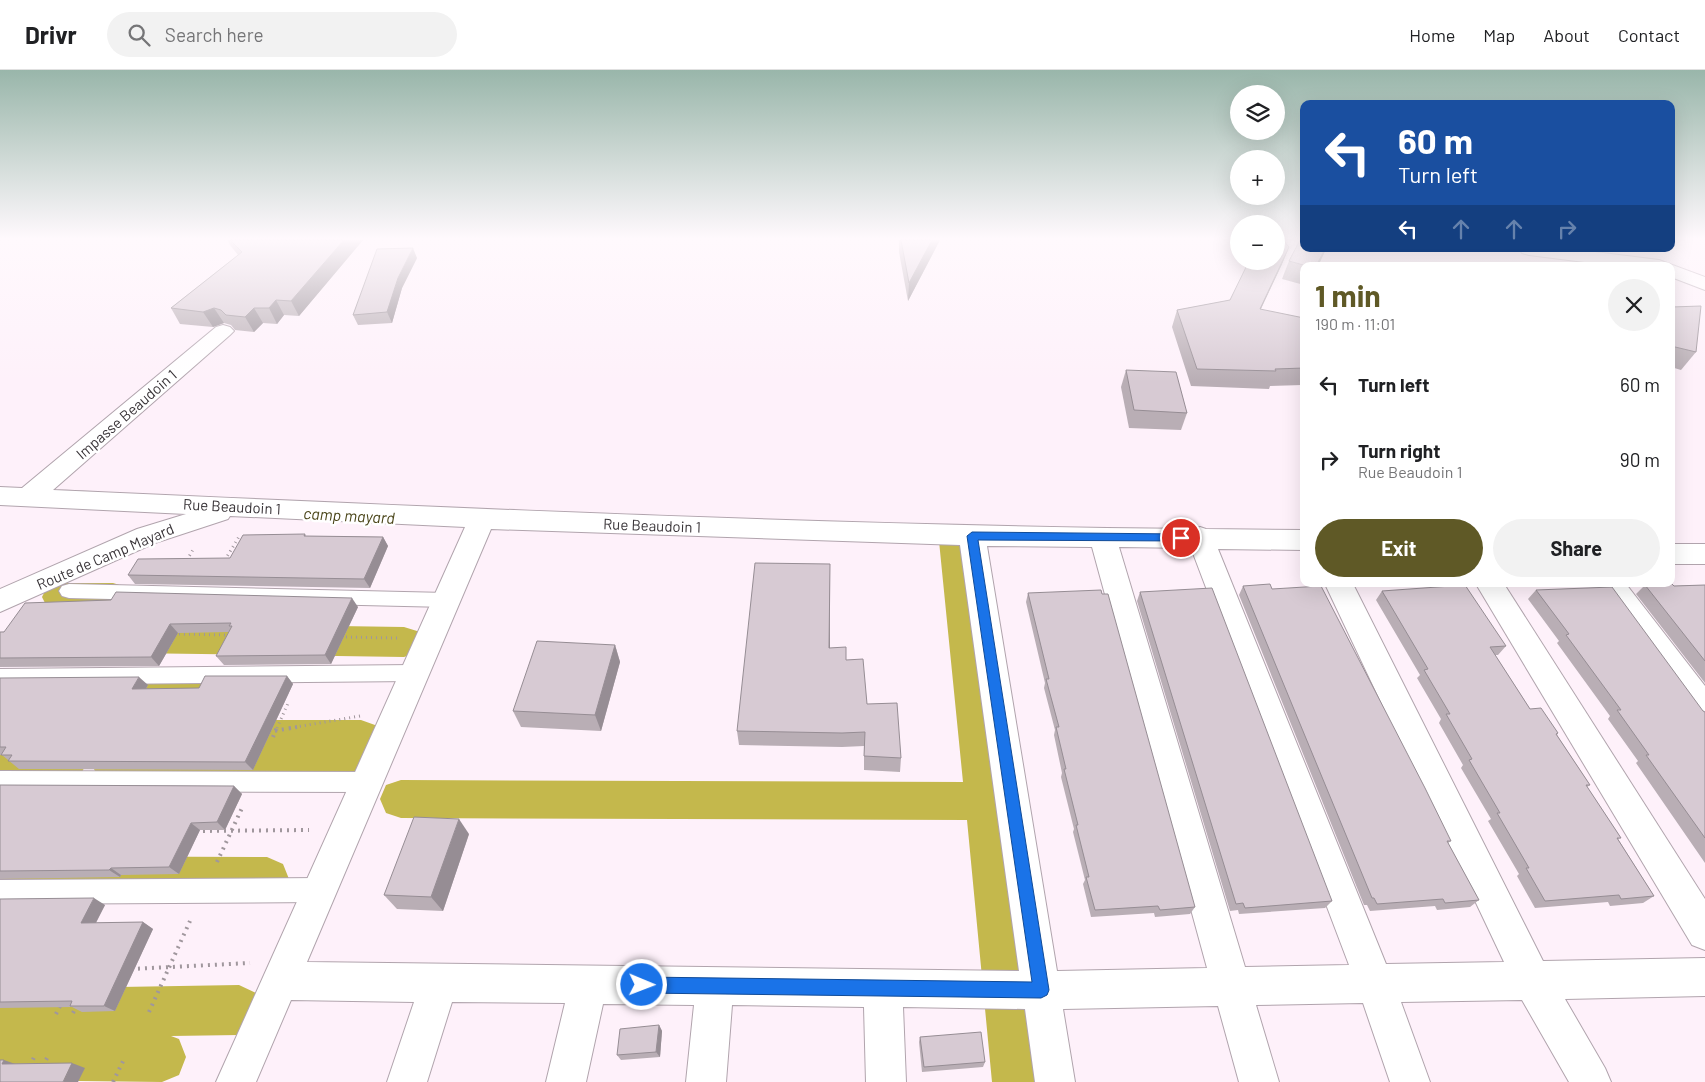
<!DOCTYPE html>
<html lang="en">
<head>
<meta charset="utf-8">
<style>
	body { margin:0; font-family:Barlow,sans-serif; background:#f2f2f2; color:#202124; height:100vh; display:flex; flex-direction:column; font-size:19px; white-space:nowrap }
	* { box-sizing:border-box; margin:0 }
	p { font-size:16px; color:#757577 }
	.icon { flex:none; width:28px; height:28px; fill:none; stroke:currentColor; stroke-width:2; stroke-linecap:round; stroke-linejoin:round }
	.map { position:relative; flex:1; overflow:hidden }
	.side { position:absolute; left:1300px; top:192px; width:375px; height:325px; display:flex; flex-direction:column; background:#fff; border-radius:10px; box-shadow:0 5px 20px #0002 }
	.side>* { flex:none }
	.top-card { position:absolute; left:1300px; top:30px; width:375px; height:152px; border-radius:10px; box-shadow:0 5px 20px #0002; background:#1a4fa0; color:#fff; overflow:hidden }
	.buttons { position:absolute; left:1230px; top:15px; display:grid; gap:10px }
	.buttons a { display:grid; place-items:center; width:55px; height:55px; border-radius:50%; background:#fff; box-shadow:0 5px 20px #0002; font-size:25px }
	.pin { position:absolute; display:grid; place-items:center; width:42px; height:42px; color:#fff; margin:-21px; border:2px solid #fff; border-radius:50%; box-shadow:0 1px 5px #0007 }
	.me { position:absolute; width:55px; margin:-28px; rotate:91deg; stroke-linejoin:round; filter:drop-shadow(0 0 4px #0008) }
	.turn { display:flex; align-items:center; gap:18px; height:105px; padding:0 15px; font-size:22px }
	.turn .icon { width:65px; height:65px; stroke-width:2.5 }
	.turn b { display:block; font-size:35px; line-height:42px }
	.lanes { display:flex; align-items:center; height:48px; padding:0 15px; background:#0003; justify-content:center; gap:25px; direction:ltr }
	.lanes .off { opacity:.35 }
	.round { display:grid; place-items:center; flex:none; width:52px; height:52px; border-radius:26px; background:#f2f2f2 }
	.head { display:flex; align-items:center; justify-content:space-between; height:85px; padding:0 15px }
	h1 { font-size:30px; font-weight:700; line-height:38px; color:#5f5926 }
	.primary-button { display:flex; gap:10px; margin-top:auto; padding:10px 15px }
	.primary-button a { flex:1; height:58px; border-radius:30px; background:#5f5926; color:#fff; font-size:20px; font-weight:700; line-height:58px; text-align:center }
	.primary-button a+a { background:#f2f2f2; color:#202124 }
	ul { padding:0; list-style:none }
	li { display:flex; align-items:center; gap:15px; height:75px; padding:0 15px }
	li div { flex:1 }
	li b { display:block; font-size:19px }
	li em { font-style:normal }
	header { display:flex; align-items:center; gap:30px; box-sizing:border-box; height:70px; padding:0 25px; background:#fff; border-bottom:1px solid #e0e0e0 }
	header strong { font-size:24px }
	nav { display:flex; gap:28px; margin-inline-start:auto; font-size:18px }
	.search { width:350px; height:45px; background:#f2f2f2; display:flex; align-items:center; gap:12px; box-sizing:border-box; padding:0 18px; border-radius:28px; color:#757577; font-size:19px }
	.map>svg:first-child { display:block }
</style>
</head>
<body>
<header>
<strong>Drivr</strong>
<div class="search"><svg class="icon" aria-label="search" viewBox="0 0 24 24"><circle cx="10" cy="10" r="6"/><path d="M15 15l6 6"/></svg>Search here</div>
<nav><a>Home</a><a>Map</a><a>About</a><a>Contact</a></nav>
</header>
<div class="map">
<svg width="1705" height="1012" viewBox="0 0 1705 1012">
	<rect width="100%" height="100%" fill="#fef1fa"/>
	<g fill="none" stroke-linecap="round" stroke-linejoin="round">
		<g fill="#c4b84c" fill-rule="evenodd">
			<path d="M956,459L968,462L973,471L1044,1012H992L967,750L401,748L386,743L380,729L386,715L401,710L963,712L939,471L944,462Z"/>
			<path d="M60,513H113L126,517L131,527L126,537C103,544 70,544 47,537L42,527L47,517Z"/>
			<path d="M128,553L404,557L417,561L423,572L417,583L404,587L128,583L115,578L109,568L115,558Z"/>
			<path d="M247,597L261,602L266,613L261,624L247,629L99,634L85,629L80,618L85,607L99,602Z"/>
			<path d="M222,650H361L375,655L381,667L375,679L368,682L371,689L365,702L351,707L262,716L208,718L115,717L100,712L94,699L100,686L115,681H213L208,679L202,667L208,655Z"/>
			<path d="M0,679L63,680L78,685L84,698L78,711L63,716L0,715Z"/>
			<path d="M0,786L267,787L283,794L289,809L283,824L267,831L0,830Z"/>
			<path d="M239,915L256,923L264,940L256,957L239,965L171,966L179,969L186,987L179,1005L162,1012L0,1010V919Z"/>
		</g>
		<defs>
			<g id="service">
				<path d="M69,514L447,523L454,525L457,530L454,535L447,537L69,528L62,526L59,521L62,516Z"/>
				<path d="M414,595L421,597L424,603L421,609L414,611L0,615V599Z"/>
				<path d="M0,701L367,702L375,705L378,712L375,719L367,722L0,721Z"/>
				<path d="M319,808L328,812L331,820L328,828L319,832L0,834V810Z"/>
			</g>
			<g id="minor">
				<path d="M1519,179H1571L1659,190L1705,207V220L1671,207V196H1616L1529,185L1522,183Z"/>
				<path d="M223,255L230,257L234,261L230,265L53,420C433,437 814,455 1195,459L1200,457L1206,459L1304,460V480L1218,479L1386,894L1504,892L1325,514H1353L1543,891L1705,888V926L1565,929L1605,998L1611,1012H1569L1522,930L1401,932L1430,1012H1390L1363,933L1256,935L1279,1012H1239L1218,936L1063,939L1075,1012H1035L1025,939L903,937L906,1012H866L864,937L732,935L726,1012H686L694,935L603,934L586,1012H546L565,933L452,932L427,1012H387L414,932L291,930L256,1012H216L465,457L230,446L228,449L155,473L0,542V519L137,459L186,444L0,435V417L22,418L216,257ZM491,459L960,475L1019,901L307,892ZM987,476L1092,477L1207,898L1057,901ZM1119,477L1191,478L1349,895L1245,897Z"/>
				<rect x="1671" y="474" width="34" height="20"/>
				<path d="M1476,514H1504L1705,829V880L1692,875Z"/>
				<path d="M1597,514H1626L1705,616V652L1694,648Z"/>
			</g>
		</defs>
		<use href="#service" stroke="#b1a4ad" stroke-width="2"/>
		<use href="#minor" stroke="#b1a4ad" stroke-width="2"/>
		<g stroke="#a0979d" stroke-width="3" stroke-dasharray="1 4" stroke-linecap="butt">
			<path d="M187,490L194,478"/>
			<path d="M225,490L240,465"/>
			<path d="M174,564L230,565"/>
			<path d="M341,567L397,568"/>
			<path d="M277,658L289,631"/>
			<path d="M290,658L360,646"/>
		</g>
		<g stroke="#a0979d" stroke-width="4" stroke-dasharray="2 5" stroke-linecap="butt">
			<path d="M268,662L297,657"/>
			<path d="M273,667L277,657"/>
			<path d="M196,761L309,760"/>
			<path d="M217,792L242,738"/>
			<path d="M131,899L250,893"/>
			<path d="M149,942L190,851"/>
			<path d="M73,943L77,935"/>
			<path d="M56,944L61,934"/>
			<path d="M30,996L35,985"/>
			<path d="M43,996L47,988"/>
			<path d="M113,1012L125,987"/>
		</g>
		<use href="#service" fill="#fff" fill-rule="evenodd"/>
		<use href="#minor" fill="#fff" fill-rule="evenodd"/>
	</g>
	<g fill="#b9aeb5">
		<path d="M227,170H363L299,246L284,245L277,254L263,253L254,262L235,260L231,255L224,253L213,257L180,254L171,238L238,185L230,175Z"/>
		<path d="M899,170H940L908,231L899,182Z"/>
		<path d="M1289,177L1282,194L1261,239L1301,285L1304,298V311L1302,315L1270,316L1269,319L1191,316L1172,257L1177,240L1230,230Z"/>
		<path d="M1304,179H1326L1318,196H1304V215L1282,209L1289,191Z"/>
		<path d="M417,188L402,218L392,253L358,255L353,245Z"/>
		<path d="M1671,237L1696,282L1681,300L1671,297Z"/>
		<path d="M1126,300L1187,343L1181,360L1129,358L1121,317Z"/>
		<path d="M305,464L306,466L383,467L388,476L370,518L135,514L128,505L230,488Z"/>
		<path d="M830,494V578L846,590L867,634L901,688L900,702L864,700V676L842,677L739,675L737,661Z"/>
		<path d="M1645,515L1674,516L1705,515V613L1636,524Z"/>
		<path d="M1243,516L1272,519L1451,771L1448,773L1479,830L1470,837L1437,840L1435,836L1370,841L1367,835H1364L1239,525Z"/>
		<path d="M1536,520L1705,642V793L1636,693L1638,691L1608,649L1610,646L1557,573L1559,571L1528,529Z"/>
		<path d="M1382,521L1506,576L1498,585H1495L1530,639L1558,663L1557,665L1590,715L1587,717L1621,768L1618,769L1654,826L1643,833L1610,836L1608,832L1535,838L1517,806L1519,804L1488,751L1491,749L1461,698L1463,695L1439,653L1441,649L1417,608L1420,605L1376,530Z"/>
		<path d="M1140,522L1332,831L1325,838L1239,844L1238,840L1230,841L1137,531Z"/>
		<path d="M1028,523L1195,837L1190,844L1155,847L1154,843L1091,847L1083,814L1085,810L1073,762L1074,759L1061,707L1062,703L1054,665L1055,660L1044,618L1045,613L1026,532Z"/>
		<path d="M358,537L331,594L224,595L216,586L229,562L178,563L159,596L0,597V562Z"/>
		<path d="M615,575L620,592L601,661L521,657L513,641Z"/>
		<path d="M287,606L293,614L253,700L19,699L2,685H0V608L148,615L146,619L199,618Z"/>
		<path d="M0,715L234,716L242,724L225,760H200L179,804L121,805L120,807L0,809Z"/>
		<path d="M469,764L443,841L397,839L384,825Z"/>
		<path d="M0,829L105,835L96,853L143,852L153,859L115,941L82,942L72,937L0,938Z"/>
		<path d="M659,955L662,961L660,987L621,990L617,985Z"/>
		<path d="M920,967L985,992L983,997L922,1002L919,972Z"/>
	</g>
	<g fill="#968d94">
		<path d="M344,170H363L299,246L291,231Z"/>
		<path d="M932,170H940L908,231L909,213Z"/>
		<path d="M1289,177L1282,194L1253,255L1260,239Z"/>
		<path d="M413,178L417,188L402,218L392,253L387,242L398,208Z"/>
		<path d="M1325,179H1326L1318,196H1316Z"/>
		<path d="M276,230L284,245L277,254L269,238Z"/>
		<path d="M214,238L224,253L213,257L203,242Z"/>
		<path d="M254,238L263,253L254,262L245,247Z"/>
		<path d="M383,467L388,476L370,518L364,509Z"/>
		<path d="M830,494V593L829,578Z"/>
		<path d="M352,528L358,537L331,594L325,585Z"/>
		<path d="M170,554L178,563L159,596L151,587Z"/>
		<path d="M615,575L620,592L601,661L595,645Z"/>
		<path d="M287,606L293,614L253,700L245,692Z"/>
		<path d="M139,607L148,615L141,628L132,619Z"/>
		<path d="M234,716L242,724L225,760L217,752Z"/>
		<path d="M459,749L469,764L443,841L431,827Z"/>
		<path d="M191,753L200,760L179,804L169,797Z"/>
		<path d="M111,798L121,805L120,807L109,800Z"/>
		<path d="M94,828L105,835L92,860L81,853Z"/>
		<path d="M143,852L153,859L115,941L104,936Z"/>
		<path d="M659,955L662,961L660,987L656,982Z"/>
		<path d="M4,990L18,995L2,994Z"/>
		<path d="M72,993L85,998L78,1012H63Z"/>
	</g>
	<g fill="#d7cad3" stroke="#968d94">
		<path d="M230,170H344L291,231L276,230L269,238H254L245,247L226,245L221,240L214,238L203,242L171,238L242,182Z"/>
		<path d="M901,170H932L909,213Z"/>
		<path d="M1276,170H1283L1289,177L1260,239L1304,248V272L1301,285L1304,288V298L1275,299L1276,301L1197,299L1177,240L1230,230L1249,191H1276Z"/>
		<path d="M1300,170H1304V179H1325L1316,196H1307L1289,191Z"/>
		<path d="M413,178L398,208L387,242L353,245L377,179Z"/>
		<path d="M1701,236L1696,282L1671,276V237Z"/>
		<path d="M1126,300L1176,302L1187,343L1134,340Z"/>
		<path d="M305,464L304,466L383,467L364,509L128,505L138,489L230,488L243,465Z"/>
		<path d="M755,493L830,494L829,578L846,577V590L863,589L867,634L897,633L901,688L864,686L865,662L842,663L737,661Z"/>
		<path d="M1671,513L1674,516L1705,515V591L1645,515Z"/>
		<path d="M1270,514L1272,519L1321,516L1425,718L1451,771H1447L1479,830L1445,833L1443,829L1377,834L1374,828H1372L1243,516Z"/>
		<path d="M1465,515L1506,576L1490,577L1530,639L1541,638L1558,663L1556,664L1590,715H1586L1621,768H1617L1654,826L1621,829L1619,825L1545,831L1526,798H1529L1497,743H1500L1469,690L1472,689L1446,644H1450L1424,600L1428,599L1382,521Z"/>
		<path d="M1612,517L1703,641L1705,642V768L1646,685H1649L1617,640H1621L1566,565L1569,564L1536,520Z"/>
		<path d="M1212,518L1332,831L1245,838L1243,833L1236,834L1140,522Z"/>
		<path d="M1101,520L1102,524H1108L1195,837L1160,840L1158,836L1095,840L1086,807H1089L1076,755H1078L1064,699H1066L1056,657H1059L1046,609H1049L1028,523Z"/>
		<path d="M116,522L352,528L325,585L216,586L232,556H229L231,553L170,554L151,587L0,588V562H4L25,533L111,530Z"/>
		<path d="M537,571L615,575L595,645L513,641Z"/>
		<path d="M205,606H287L245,692L8,691L12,685H1L6,677H0V608L139,607L132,619L199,618Z"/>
		<path d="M0,715L234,716L217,752L191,753L169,797L111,798L109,800L0,801Z"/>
		<path d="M414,747L459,749L431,827L384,825Z"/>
		<path d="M94,828L81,853L143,852L104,936H70L72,931L0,932V829Z"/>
		<path d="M659,955L656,982L617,985L620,959Z"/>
		<path d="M981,962L985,992L924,997L920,967Z"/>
		<path d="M0,990H4L2,994L72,993L63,1012H0Z"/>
	</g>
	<linearGradient id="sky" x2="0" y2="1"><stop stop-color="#99b6aa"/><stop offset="0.54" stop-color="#fff9fd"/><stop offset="1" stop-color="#fff9fd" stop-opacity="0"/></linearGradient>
	<rect width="1705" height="312" fill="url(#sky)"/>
	<path fill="#1a73e8" stroke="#114b97" d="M972,462L1181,464L1186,468L1181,471L978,470L1049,920L1047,925L1041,928L642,923L637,921L634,915L637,910L642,907L1032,912L967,466Z"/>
	<g text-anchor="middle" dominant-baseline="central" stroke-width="5" stroke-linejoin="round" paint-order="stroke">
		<g font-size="15" fill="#383337" stroke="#fff">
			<text transform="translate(126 344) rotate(-41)">Impasse Beaudoin 1</text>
			<text transform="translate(232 436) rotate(3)">Rue Beaudoin 1</text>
			<text transform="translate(652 455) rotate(2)">Rue Beaudoin 1</text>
			<text transform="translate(105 486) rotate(-23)">Route de Camp Mayard</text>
		</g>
		<g font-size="16" font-style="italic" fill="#4a4519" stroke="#fff">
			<text transform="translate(349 445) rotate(3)">camp mayard</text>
		</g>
	</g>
</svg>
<div class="buttons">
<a><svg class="icon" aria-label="layers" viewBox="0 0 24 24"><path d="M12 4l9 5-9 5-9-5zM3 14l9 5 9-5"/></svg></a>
<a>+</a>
<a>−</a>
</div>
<div class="pin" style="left:1181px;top:468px;background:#d93025"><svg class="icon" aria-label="arrive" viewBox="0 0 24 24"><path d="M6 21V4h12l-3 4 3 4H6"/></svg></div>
<svg class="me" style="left:642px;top:915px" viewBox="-20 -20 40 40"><circle r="17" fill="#1a73e8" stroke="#fff" stroke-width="3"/><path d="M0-11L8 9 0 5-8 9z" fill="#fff"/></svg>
<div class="top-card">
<div class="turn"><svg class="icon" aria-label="left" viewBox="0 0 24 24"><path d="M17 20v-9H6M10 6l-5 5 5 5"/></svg><div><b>60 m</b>Turn left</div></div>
<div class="lanes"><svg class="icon" aria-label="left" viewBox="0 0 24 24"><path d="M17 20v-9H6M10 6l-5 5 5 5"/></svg><svg class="icon off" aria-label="ahead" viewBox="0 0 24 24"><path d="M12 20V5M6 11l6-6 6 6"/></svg><svg class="icon off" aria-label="ahead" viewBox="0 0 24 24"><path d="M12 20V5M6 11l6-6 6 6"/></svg><svg class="icon off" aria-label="right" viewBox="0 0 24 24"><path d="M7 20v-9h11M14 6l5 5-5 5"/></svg></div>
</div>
<section class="side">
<div class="head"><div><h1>1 min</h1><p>190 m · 11:01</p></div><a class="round"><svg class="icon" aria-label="close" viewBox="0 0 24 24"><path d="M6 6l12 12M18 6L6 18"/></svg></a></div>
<ul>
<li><svg class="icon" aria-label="left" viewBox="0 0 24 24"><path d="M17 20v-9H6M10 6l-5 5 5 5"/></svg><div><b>Turn left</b></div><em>60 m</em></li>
<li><svg class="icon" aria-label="right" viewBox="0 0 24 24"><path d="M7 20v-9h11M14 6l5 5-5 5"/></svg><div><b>Turn right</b><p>Rue Beaudoin 1</p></div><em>90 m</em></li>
</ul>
<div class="primary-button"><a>Exit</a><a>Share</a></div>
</section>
</div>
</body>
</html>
